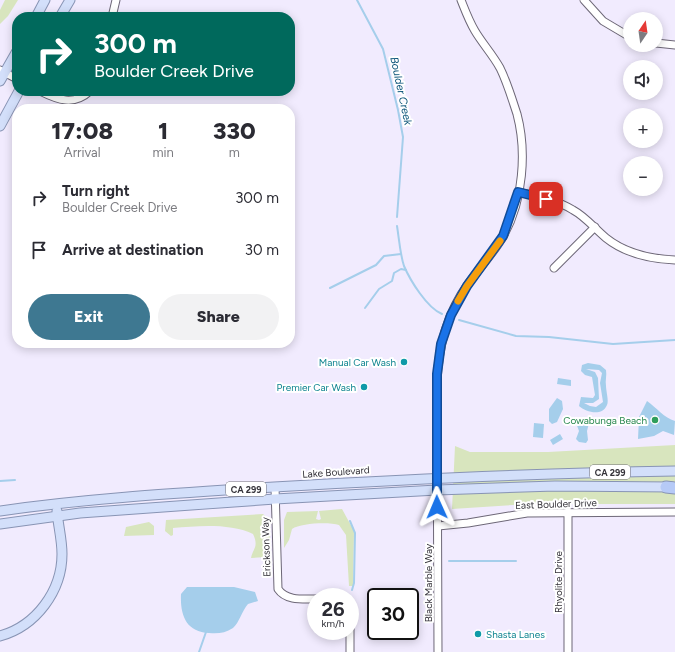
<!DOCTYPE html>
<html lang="en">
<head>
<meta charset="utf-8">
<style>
	body { margin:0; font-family:Figtree,sans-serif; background:#f2f2f3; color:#2b2b33; height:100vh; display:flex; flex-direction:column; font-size:15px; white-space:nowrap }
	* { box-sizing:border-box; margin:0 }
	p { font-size:13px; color:#7c7c81 }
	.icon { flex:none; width:22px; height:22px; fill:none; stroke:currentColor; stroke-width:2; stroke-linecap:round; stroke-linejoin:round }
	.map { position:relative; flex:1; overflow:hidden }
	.side { position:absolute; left:12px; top:104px; width:283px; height:244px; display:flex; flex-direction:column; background:#fff; border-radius:16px; box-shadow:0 2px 10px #0003 }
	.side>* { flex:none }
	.guide { position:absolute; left:12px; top:12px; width:283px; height:84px; border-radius:16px; box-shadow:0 2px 10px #0003; background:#00695c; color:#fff; overflow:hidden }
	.needle { width:26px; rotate:13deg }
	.buttons { position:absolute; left:623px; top:12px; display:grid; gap:8px }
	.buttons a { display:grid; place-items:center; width:40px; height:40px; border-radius:50%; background:#fff; box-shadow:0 2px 10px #0003; font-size:20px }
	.speed { position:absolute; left:307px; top:588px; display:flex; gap:8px; font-size:20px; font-weight:700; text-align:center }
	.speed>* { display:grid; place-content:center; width:52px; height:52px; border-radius:50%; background:#fff; box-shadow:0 2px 10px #0003; line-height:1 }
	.speed small { font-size:10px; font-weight:400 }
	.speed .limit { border:2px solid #111; border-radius:6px; background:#fff; color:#111 }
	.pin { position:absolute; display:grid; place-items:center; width:34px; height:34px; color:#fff; margin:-17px; border-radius:8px; box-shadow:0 2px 6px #0006 }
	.me { position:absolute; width:44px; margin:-22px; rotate:359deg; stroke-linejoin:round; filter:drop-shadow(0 0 3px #0008) }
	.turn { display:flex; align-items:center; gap:14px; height:84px; padding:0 16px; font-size:18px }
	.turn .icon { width:52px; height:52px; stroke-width:2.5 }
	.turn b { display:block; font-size:28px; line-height:34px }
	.eta { display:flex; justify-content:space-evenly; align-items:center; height:68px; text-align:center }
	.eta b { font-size:24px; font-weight:800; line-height:28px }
	.cta { display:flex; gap:8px; margin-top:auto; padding:8px 16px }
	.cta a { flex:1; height:46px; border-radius:24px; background:#3e7891; color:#fff; font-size:16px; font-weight:800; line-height:46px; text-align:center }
	.cta a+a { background:#f2f2f3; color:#2b2b33 }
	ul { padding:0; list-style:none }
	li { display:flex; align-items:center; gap:12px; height:52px; padding:0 16px }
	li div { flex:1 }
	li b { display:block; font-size:15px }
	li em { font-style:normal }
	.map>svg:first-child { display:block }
</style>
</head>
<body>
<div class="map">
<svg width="675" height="652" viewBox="0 0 675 652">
	<rect width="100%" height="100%" fill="#f1ebfe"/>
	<g fill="#d8e5be">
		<path d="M5,0H18L8,16L0,24V10Z"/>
		<path d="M675,445V504H528L452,509L455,446L470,452H548Z"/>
		<path d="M342,509L354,531L353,586H349L346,535L339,525C329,522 301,523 292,529L289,540L284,548V520L287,512L318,511L316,519L319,520L321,519L319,511Z"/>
		<path d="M263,514C273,522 269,541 270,553L267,557L251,558C253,548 259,547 253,534C230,523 198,526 173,528V535L171,536L165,531L166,520Z"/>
		<path d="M149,522L154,526V535L124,536L126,527Z"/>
	</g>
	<g fill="#a5ceeb" fill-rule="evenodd">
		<path d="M588,363L600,365L606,370C607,375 605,381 606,386C606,391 609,401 607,405C602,417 586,412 579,406L581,397L593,398L595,395L592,377L585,375L581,371L582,365ZM586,369L599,370L602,373L600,383L603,402L596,407L590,406L584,403H593L599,399L598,378L595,372Z"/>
		<path d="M558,378L571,380V386L557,384Z"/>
		<path d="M557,398L562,401L563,409L557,422L552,424L549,421V409Z"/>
		<path d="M647,401C657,408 664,418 675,421L674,435L663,431L654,436L638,439L639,417Z"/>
		<path d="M581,419H586L589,423L587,431L588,440L586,443L579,442L576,439L579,431L576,423Z"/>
		<path d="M534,423L544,424L543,438L533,437Z"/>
		<path d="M560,434L563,439L553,445L550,440Z"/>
		<path d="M187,587H234L255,592L258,601L248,604C242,611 239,623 233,628C225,633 218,634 209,633C186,632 180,615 181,594Z"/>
	</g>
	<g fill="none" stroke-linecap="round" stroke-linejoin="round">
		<g stroke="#a5ceeb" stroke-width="2">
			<path d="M357,0L383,49L398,110L403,137L397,217"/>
			<path d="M397,226C399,238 400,254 404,266C410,280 427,308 442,314"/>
			<path d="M330,288L376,265L384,256L401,254"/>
			<path d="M365,308L379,289L392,281L394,273L401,269L406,270"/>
			<path d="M459,320L516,336L549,337L613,344L675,340"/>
			<path d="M0,481L15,480"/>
			<path d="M350,521L355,533L354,583L352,590"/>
			<path d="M449,561H516"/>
			<path d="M199,652L206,632"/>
		</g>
		<defs>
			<g id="minor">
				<path d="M584,0L603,21L630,37"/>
				<path d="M112,17L116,0"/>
				<path d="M656,43L675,45"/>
				<path d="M0,70L17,79"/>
				<path d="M40,91C58,100 74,106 90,91"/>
				<path d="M518,192C537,196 557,200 573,210C586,217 595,229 606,238C626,254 650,259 675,260"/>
				<path d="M554,268L595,227"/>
				<path d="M275,487L278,589C286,601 303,599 316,599"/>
				<path d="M438,526L468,523L527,513L675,512"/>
				<path d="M350,652V609"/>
				<path d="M438,652L437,384C438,348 447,313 468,284C480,267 494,253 504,235C523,200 527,152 517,114C512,99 507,82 500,68C493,55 482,43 475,31C469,21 465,10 461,0"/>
				<path d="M568,652V512"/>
			</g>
			<g id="major">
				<path d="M36,17L45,0"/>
				<path d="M60,17L70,0"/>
				<path d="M0,81L17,51"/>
				<path d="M0,126L19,91"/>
				<path d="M0,511C91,498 182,493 274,487C409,479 540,473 675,471"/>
				<path d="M0,524L80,513L275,499L437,490L555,486L672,487"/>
				<path d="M0,636C36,626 62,591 62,554C62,539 58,525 57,511"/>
			</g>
			<path id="highway" d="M666,487L675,488"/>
		</defs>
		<use href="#minor" stroke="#6d6777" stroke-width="9"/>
		<use href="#major" stroke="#8894b4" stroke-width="11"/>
		<use href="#highway" stroke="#8894b4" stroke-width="13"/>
		<use href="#minor" stroke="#fff" stroke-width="7"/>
		<use href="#major" stroke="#d3dffa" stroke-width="9"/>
		<use href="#highway" stroke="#b6caf7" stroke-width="11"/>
	</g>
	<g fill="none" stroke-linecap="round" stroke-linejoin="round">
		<defs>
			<path id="route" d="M437,507V374L441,344L451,315L467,286L503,236L518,192L546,199"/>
		</defs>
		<use href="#route" stroke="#114b97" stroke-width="10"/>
		<use href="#route" stroke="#1a73e8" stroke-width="7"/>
		<path stroke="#f59e0b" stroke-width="7" d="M458,301L467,286L500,241"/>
	</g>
	<g fill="#0f9aa8" stroke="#fff" stroke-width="1.5">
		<circle cx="404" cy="362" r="4"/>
		<circle cx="364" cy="387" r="4"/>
		<circle cx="478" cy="634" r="4"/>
	</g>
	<circle fill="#2e9e5b" stroke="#fff" stroke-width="1.5" cx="655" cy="420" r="4"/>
	<g text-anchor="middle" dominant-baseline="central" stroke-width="4" stroke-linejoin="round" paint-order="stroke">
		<g fill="#fff" stroke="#706f74" stroke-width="1">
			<rect x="590" y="465" width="40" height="14" rx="3"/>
			<rect x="226" y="482" width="40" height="14" rx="3"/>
		</g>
		<g font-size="9" font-weight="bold" fill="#333138">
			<text x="610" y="472">CA 299</text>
			<text x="246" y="489">CA 299</text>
		</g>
		<g font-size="10" fill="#0d838f" stroke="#fff" text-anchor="end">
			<text x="396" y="362">Manual Car Wash</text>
			<text x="356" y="387">Premier Car Wash</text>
			<text x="486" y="634" text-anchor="start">Shasta Lanes</text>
		</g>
		<g font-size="10" fill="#27864d" stroke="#fff" text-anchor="end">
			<text x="647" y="420">Cowabunga Beach</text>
		</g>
		<g font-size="10" fill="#333138" stroke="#fff">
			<text transform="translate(336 472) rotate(-4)">Lake Boulevard</text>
			<text transform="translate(556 504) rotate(-2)">East Boulder Drive</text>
			<text transform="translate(266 547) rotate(-92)">Erickson Way</text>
			<text transform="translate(558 582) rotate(-90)">Rhyolite Drive</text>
			<text transform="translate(428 583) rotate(-90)">Black Marble Way</text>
		</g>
		<g font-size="11" font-style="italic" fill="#0a5378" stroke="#fff">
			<text transform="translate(401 91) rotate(78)">Boulder Creek</text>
		</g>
	</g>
</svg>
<div class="buttons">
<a><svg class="needle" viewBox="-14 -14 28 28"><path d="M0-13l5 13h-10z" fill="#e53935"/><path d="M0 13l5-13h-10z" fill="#7c7c81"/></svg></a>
<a><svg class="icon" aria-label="sound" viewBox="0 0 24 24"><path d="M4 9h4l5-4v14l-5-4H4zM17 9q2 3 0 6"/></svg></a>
<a>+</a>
<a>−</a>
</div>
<div class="speed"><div>26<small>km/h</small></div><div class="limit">30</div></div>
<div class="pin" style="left:546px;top:199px;background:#d93025"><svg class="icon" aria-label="arrive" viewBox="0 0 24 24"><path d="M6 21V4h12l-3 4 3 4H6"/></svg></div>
<svg class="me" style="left:437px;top:507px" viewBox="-20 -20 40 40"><path d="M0-17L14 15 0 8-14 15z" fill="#1a73e8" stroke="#fff" stroke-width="4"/></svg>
<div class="guide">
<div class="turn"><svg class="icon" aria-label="right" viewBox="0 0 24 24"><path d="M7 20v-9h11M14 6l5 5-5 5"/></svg><div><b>300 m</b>Boulder Creek Drive</div></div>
</div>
<section class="side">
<div class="eta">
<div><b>17:08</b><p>Arrival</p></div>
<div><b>1</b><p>min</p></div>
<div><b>330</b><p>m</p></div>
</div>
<ul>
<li><svg class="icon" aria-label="right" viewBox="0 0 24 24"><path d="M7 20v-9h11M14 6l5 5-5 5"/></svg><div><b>Turn right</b><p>Boulder Creek Drive</p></div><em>300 m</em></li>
<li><svg class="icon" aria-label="arrive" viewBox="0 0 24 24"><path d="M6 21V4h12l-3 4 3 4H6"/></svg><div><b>Arrive at destination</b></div><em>30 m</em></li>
</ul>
<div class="cta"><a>Exit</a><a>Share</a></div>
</section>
</div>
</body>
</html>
